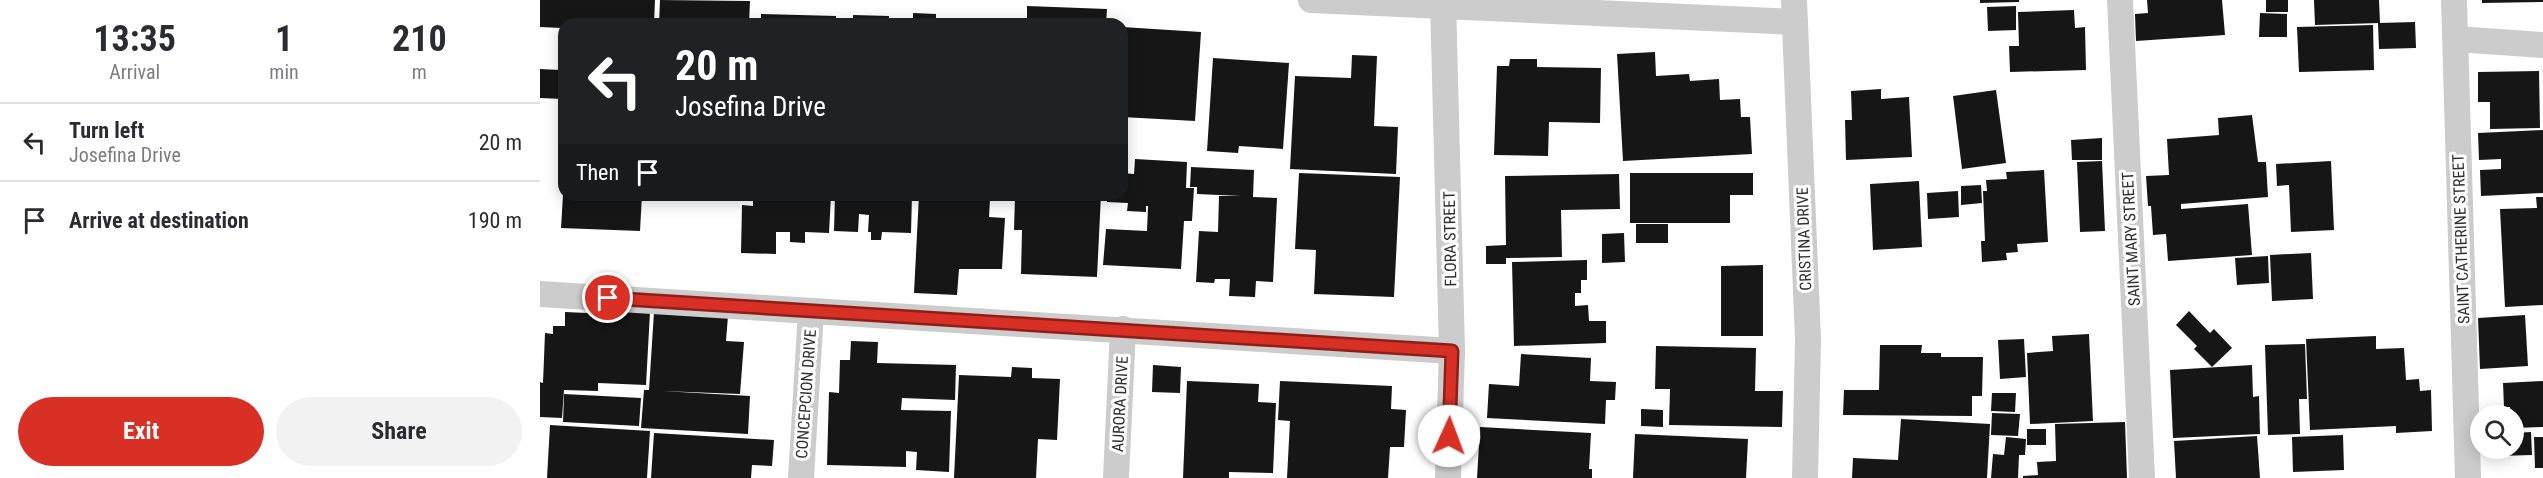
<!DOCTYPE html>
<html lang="en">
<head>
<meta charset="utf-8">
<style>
	body { margin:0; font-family:"Roboto Condensed",sans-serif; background:#f2f2f3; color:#2b2b33; height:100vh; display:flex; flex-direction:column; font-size:22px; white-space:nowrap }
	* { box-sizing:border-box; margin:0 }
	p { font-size:20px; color:#7c7c81 }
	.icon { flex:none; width:33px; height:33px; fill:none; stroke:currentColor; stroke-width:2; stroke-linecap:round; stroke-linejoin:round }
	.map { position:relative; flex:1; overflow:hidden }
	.panel { display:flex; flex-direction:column; background:#fff; width:540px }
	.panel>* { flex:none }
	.banner { position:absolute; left:18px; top:18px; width:570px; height:183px; border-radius:18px; box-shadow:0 3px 15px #0003; background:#202124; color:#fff; overflow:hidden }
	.fabs { position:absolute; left:1930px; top:405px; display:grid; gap:12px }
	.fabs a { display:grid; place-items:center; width:54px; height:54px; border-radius:50%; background:#fff; box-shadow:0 3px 15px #0003; font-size:30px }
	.pin { position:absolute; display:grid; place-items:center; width:51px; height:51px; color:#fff; margin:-26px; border:3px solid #fff; border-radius:50%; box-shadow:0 2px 6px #0007 }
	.me { position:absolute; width:66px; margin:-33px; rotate:2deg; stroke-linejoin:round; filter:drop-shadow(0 0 4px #0008) }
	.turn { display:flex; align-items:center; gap:21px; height:126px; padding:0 18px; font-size:27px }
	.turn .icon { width:78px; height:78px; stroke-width:2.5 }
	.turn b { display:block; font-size:42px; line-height:51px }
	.then { display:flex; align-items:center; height:57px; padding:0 18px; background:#0003; gap:12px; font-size:22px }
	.eta { display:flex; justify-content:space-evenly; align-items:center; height:102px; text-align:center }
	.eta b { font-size:36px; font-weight:700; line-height:42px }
	.primary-button { display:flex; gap:12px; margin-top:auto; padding:12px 18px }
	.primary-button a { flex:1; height:69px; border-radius:36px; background:#d93025; color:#fff; font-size:24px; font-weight:700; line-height:69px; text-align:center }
	.primary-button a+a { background:#f2f2f3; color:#2b2b33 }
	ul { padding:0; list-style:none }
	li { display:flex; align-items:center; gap:18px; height:78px; padding:0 18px; border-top:2px solid #e1e1e2 }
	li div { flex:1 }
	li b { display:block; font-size:22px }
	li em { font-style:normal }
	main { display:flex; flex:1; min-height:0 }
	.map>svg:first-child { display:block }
</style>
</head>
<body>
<main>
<section class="panel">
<div class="eta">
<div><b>13:35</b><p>Arrival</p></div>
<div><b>1</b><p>min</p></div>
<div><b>210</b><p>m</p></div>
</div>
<ul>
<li><svg class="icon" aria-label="left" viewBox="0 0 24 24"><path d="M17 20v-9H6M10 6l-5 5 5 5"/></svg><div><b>Turn left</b><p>Josefina Drive</p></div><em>20 m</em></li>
<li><svg class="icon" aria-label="arrive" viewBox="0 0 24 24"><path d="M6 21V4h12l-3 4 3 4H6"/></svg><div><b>Arrive at destination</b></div><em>190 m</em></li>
</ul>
<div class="primary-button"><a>Exit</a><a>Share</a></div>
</section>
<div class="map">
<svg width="2003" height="478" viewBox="0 0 2003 478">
	<rect width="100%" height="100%" fill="#fff"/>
	<g fill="#161616">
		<path d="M0,0H115L114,24H24V99L0,98V69L20,70L22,28L0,27Z"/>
		<path d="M120,0L210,1L209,24H119Z"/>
		<path d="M1440,0H1479V2L1440,3Z"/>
		<path d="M1607,0H1682L1685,35L1596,41L1595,14L1608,13Z"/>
		<rect x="1726" y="0" width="22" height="12"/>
		<path d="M1774,0H1839L1840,23L1775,25Z"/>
		<path d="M1942,0H2003V2L1942,3Z"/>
		<path d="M487,6L567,9L566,24H487Z"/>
		<path d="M1476,6V30L1448,31L1447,7Z"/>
		<path d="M1534,10L1535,28L1545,27L1546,70L1470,72L1469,46H1479L1478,12Z"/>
		<path d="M373,13L396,14V24H373Z"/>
		<path d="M1720,13L1747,14V37H1719Z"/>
		<path d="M221,14L296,16V24H221Z"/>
		<path d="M313,15L349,16V24H313Z"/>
		<path d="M1875,22L1876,48L1839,49L1838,23Z"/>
		<path d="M1833,25L1834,70L1759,72L1757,27Z"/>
		<path d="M582,27L661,32L655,121L582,117Z"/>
		<path d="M1115,52L1116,76L1149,74L1150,81L1179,79L1180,100L1200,99L1201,117H1210L1212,154L1083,161L1077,54Z"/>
		<path d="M812,55L837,56L834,126L858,127L856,174L750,169L755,76L811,78Z"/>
		<path d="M673,58L749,63L743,149L699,146L698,153L667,151Z"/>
		<path d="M970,59H997V67L1061,68L1060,123L1009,122L1008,156L954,155L957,66H969Z"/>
		<path d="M1999,71L2000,128L1950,129V102H1938V72Z"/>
		<path d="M1341,89V99L1369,97L1372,157L1306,160L1305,120H1312L1311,91Z"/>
		<path d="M1456,90L1466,163L1422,169L1413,96Z"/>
		<path d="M1712,115L1718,162H1726L1728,197L1641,204V209L1708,204L1712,255L1628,261L1626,234L1613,235L1611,206H1608L1606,176L1629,175L1627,139L1679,135L1678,118Z"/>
		<path d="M2003,130V193L1941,196L1940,170L1961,169V159L1939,160L1938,133Z"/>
		<path d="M1562,138V160H1532L1531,140Z"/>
		<path d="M595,159L647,162L646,188H654L652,221H644L641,269L563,265L566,229L607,231L608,206H606V212L587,211L588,203L567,202V195H582V173L594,174Z"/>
		<path d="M1562,161L1565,231L1540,232L1537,162Z"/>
		<path d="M1791,161L1794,230L1751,232L1749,185L1737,186L1736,164Z"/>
		<path d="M651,167L714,170L713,197L737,198L733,282L716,281L715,297L689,296L690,279H675L674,283L656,282L659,231L678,232L679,196H701L657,194V187H650Z"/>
		<path d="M1504,170L1508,242L1477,244L1478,252L1466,253L1467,260L1442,262L1441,241H1445L1443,191H1447L1446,180L1467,179L1466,172Z"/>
		<path d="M759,173L860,177L854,297L774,294L776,250L755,249Z"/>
		<path d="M1090,173H1213V195H1190V223H1090Z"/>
		<path d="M1079,174L1080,209L1021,210L1022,257L966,258V264H946V246L966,245L965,176Z"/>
		<path d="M1379,181L1382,247L1333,250L1330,184Z"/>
		<path d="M1441,185L1442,203L1421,205V186Z"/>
		<path d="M1418,191L1419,217L1388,219L1387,193Z"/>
		<path d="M23,195H102L100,231L21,228Z"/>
		<path d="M213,195H291L289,233L265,232V243L250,242V232H236V254L201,253L202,205L213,206Z"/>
		<path d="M295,195H372L371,233L342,232L341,240H331V232H328L329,215L319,214L318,232L294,231Z"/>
		<path d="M379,195H437V198L450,199L449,217L465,218L462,269H419L417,295L374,293Z"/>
		<path d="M484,195H561L557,277L481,274L482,230H474L475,197L484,198Z"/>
		<path d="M1996,197H2003V305L1965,307L1960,209L1997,208Z"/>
		<rect x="1096" y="224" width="32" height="19"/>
		<path d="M1084,233L1085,262L1062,263V234Z"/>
		<path d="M1771,253L1773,299L1732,301L1730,255Z"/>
		<path d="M1728,256L1729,283L1697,285L1695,258Z"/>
		<path d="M1047,260V280H1041V293H1035V306L1048,305L1049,321H1066V343L974,346L972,262Z"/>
		<path d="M1223,265V336H1181V266Z"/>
		<path d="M47,309L110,312L106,385L58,383V391L24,390L22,418L0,417V382L3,383L5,333L13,334V326H25V312L47,313Z"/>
		<path d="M1649,311L1670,333L1674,329L1692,348L1672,367L1654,349L1657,346L1636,325Z"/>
		<path d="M114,312L188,316L186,341L204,342L200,394L122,391L210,396L208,434L101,428L104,390H109Z"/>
		<path d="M1985,315L1988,366L1940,369L1938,318Z"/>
		<path d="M1549,334L1553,421L1490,424L1487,353L1513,351L1512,336Z"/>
		<path d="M1836,336V349L1864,348L1866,380L1879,379L1880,391L1891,390L1892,431L1856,433V426L1770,430L1766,339Z"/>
		<path d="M1484,339L1486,377L1460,379L1458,340Z"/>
		<path d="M311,341L338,342L337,363L416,365L415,400L362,398L361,410L411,411L409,472L376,470L377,452L366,451V467L287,465L289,392L299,393L300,360H310Z"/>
		<path d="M1765,344L1767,399H1759L1760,434L1728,435L1725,345Z"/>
		<path d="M1340,345H1382L1381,353H1401V357H1443L1442,396H1432V416L1303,415L1304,390H1339Z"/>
		<path d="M1116,346L1216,348L1215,391H1243L1242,427L1129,425L1130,389H1115Z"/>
		<path d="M981,354L1051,358L1050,381L1076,382L1075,400H1066L1065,424L947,418L949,384L979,386Z"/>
		<path d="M613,365L641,367L640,393L612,392Z"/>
		<path d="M1712,365L1713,397L1719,396L1720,434L1633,438L1630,370Z"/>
		<path d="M472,367L492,368V378L520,379L517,440L498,439L496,478H414L419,375L471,377Z"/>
		<path d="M647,381L719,384L718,402L736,403L733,473L689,472V478H643Z"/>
		<path d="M740,381L852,386L851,409L866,410L864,447H850L848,478H747L750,421L738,420Z"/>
		<path d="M2003,381V427L1974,428V416H1970V407H1964L1963,383Z"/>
		<path d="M1452,393H1476L1475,412L1451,411Z"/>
		<path d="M24,394L101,398L99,426L23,422Z"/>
		<path d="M1101,409L1123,410V427L1101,426Z"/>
		<path d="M1452,413L1480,414L1478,436L1451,435Z"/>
		<path d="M1361,419L1450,424L1447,478H1312L1313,458L1358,460Z"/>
		<path d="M1585,422L1587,478H1483V476L1498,475L1497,462L1516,461L1515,424Z"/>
		<path d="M10,425L110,431L107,478H7Z"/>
		<path d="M940,427L1051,433L1049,469H1052V478H937Z"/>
		<rect x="1487" y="429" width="19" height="16"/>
		<path d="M1991,432L1992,455L1958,456V448H1974V433Z"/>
		<path d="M114,433L234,440L232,466L212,465L211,478H111Z"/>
		<path d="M1095,434L1208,439L1206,478H1093Z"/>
		<path d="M1803,435L1804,470L1753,472L1752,437Z"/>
		<path d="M1717,436L1720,478H1636L1634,441Z"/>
		<path d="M1466,437L1486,439L1485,455H1479L1478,478H1451L1453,454L1464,455Z"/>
		<path d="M1994,437H2003V468H1995Z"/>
	</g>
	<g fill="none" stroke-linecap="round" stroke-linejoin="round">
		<g stroke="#ccc" stroke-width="26">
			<path d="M771,0L1255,22"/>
			<path d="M903,0L912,351L908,478"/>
			<path d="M1254,0L1268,340L1265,478"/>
			<path d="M1580,0L1602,478"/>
			<path d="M1914,0L1928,478"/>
			<path d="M1916,39L2003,45"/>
			<path d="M0,294L912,351"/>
			<path d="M261,478L271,311"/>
			<path d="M576,478L583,329"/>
		</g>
	</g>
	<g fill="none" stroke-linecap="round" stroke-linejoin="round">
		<defs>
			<path id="route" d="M68,298L912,351L909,436"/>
		</defs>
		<use href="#route" stroke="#8d1f18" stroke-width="15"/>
		<use href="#route" stroke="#d93025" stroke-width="10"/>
	</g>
	<g text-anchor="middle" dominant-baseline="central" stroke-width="6" stroke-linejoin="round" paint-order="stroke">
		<g font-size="16" fill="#2f2f2f" stroke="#fff">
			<text transform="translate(910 239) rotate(-91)">FLORA STREET</text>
			<text transform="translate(1264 239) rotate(-92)">CRISTINA DRIVE</text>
			<text transform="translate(1591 239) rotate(-93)">SAINT MARY STREET</text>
			<text transform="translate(1921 239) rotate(-92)">SAINT CATHERINE STREET</text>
			<text transform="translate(266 394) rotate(-86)">CONCEPCION DRIVE</text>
			<text transform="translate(580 404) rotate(-87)">AURORA DRIVE</text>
		</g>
	</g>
</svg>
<div class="fabs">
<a><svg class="icon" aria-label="search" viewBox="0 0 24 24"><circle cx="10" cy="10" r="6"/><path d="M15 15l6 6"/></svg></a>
</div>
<div class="pin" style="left:68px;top:298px;background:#d93025"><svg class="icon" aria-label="arrive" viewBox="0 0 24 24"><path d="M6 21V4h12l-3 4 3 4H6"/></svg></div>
<svg class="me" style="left:909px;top:436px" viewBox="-20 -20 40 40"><circle r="19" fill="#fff"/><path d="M0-13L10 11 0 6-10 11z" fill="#d93025"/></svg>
<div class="banner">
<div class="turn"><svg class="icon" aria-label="left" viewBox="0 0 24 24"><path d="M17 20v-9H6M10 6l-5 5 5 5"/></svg><div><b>20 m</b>Josefina Drive</div></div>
<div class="then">Then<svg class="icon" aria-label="arrive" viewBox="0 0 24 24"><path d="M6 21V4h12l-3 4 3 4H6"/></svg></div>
</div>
</div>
</main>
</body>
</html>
